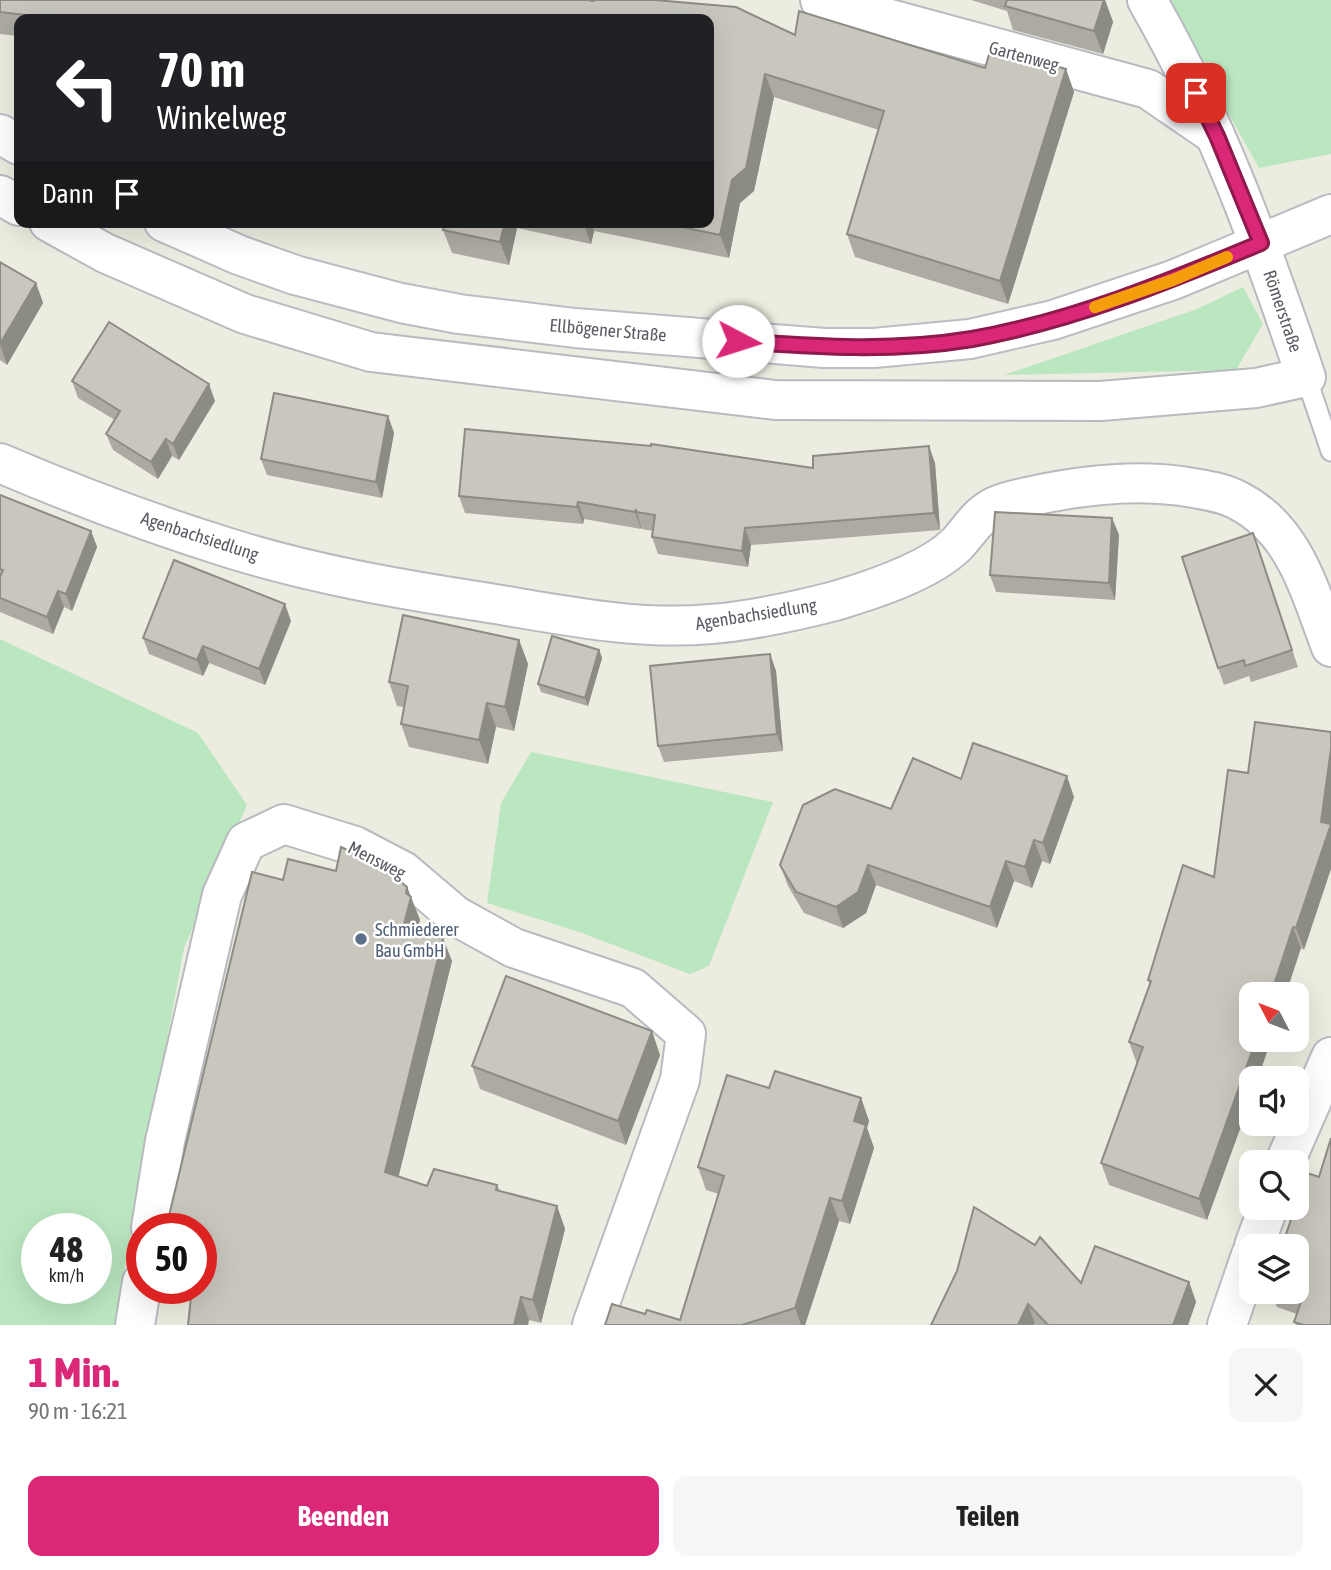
<!DOCTYPE html>
<html lang="de">
<head>
<meta charset="utf-8">
<style>
	body { margin:0; font-family:"Asap Condensed",sans-serif; background:#f6f6f6; color:#222; height:100vh; display:flex; flex-direction:column; font-size:26px; white-space:nowrap }
	* { box-sizing:border-box; margin:0 }
	p { font-size:23px; color:#767676 }
	.icon { flex:none; width:38px; height:38px; fill:none; stroke:currentColor; stroke-width:2; stroke-linecap:round; stroke-linejoin:round }
	.map { position:relative; height:1325px; overflow:hidden }
	.sheet { display:flex; flex-direction:column; background:#fff; flex:1 }
	.sheet>* { flex:none }
	.guide { position:absolute; left:14px; top:14px; width:700px; height:214px; border-radius:14px; box-shadow:0 7px 28px #0002; background:#202124; color:#fff; overflow:hidden }
	.needle { width:46px; rotate:312deg }
	.controls { position:absolute; left:1239px; top:982px; display:grid; gap:14px }
	.controls a { display:grid; place-items:center; width:70px; height:70px; border-radius:14px; background:#fff; box-shadow:0 7px 28px #0002; font-size:35px }
	.speed { position:absolute; left:21px; top:1213px; display:flex; gap:14px; font-size:35px; font-weight:700; text-align:center }
	.speed>* { display:grid; place-content:center; width:91px; height:91px; border-radius:50%; background:#fff; box-shadow:0 7px 28px #0002; line-height:1 }
	.speed small { font-size:18px; font-weight:400 }
	.speed .limit { border:10px solid #d22; background:#fff; color:#111 }
	.pin { position:absolute; display:grid; place-items:center; width:60px; height:60px; color:#fff; margin:-30px; border-radius:14px; box-shadow:0 4px 10px #0006 }
	.me { position:absolute; width:77px; margin:-38px; rotate:95deg; stroke-linejoin:round; filter:drop-shadow(0 0 5px #0008) }
	.turn { display:flex; align-items:center; gap:24px; height:147px; padding:0 28px; font-size:32px }
	.turn .icon { width:91px; height:91px; stroke-width:2.5 }
	.turn b { display:block; font-size:49px; line-height:60px }
	.then { display:flex; align-items:center; height:66px; padding:0 28px; background:#0003; gap:14px; font-size:26px }
	.round { display:grid; place-items:center; flex:none; width:74px; height:74px; border-radius:14px; background:#f6f6f6 }
	.overview { display:flex; align-items:center; justify-content:space-between; height:119px; padding:0 28px }
	h1 { font-size:42px; font-weight:700; line-height:52px; color:#db2777 }
	.action { display:flex; gap:14px; margin-top:auto; padding:14px 28px }
	.action a { flex:1; height:80px; border-radius:14px; background:#db2777; color:#fff; font-size:28px; font-weight:700; line-height:80px; text-align:center }
	.action a+a { background:#f6f6f6; color:#222 }
	.map>svg:first-child { display:block }
</style>
</head>
<body>
<div class="map">
<svg width="1331" height="1325" viewBox="0 0 1331 1325">
	<rect width="100%" height="100%" fill="#edece0"/>
	<g fill="#bae7c0" fill-rule="evenodd">
		<path d="M1165,0H1331V154L1259,168Z"/>
		<path d="M1243,287L1263,324L1236,370L1004,375L1197,309Z"/>
		<path d="M0,639L198,733L247,805L184,948L114,1325H0ZM37,1228H96V1288H37Z"/>
		<path d="M531,752L773,802L709,966L690,974L579,932L487,903L501,803Z"/>
	</g>
	<g fill="none" stroke-linecap="round" stroke-linejoin="round">
		<defs>
			<path id="lane" d="M1306,377L1331,451"/>
			<g id="street">
				<path d="M820,0L1148,89L1215,135"/>
				<path d="M0,195L19,206"/>
				<path d="M49,222L105,253L245,314L371,352L775,400L1101,401L1256,388L1306,377C1261,244 1217,122 1147,0"/>
				<path d="M0,463C75,495 152,524 229,548C312,574 398,589 483,602C558,614 635,631 711,624C748,621 800,610 835,601C872,590 928,572 956,545C968,533 976,517 992,508C1002,502 1015,500 1027,497C1077,486 1130,479 1181,486C1200,489 1223,492 1239,501C1295,530 1310,592 1331,647"/>
				<path d="M151,1228L165,1141L222,895L246,842L284,824L355,846L403,871L456,916L514,948L633,988L686,1034L680,1080L592,1325"/>
				<path d="M135,1325L142,1282"/>
			</g>
			<g id="secondary">
				<path d="M0,134L19,145"/>
				<path d="M164,222L239,255L295,275L401,303L459,314L575,328L824,348H874L970,339L1053,320L1173,280L1331,214"/>
				<path d="M1285,1162L1331,1057"/>
				<path d="M1254,1246L1268,1208"/>
				<path d="M1227,1325L1251,1255"/>
			</g>
		</defs>
		<use href="#lane" stroke="#b8bac0" stroke-width="23"/>
		<use href="#street" stroke="#b8bac0" stroke-width="42"/>
		<use href="#secondary" stroke="#bbbdc5" stroke-width="42"/>
		<use href="#lane" stroke="#fff" stroke-width="19"/>
		<use href="#street" stroke="#fff" stroke-width="38"/>
		<use href="#secondary" stroke="#fff" stroke-width="38"/>
	</g>
	<g fill="#acaaa3">
		<path d="M0,0H588L593,1V0H655L736,7L795,35L799,11L985,68L991,48L1066,69L1074,92L1008,304L855,257L847,234L879,130L774,97L754,191L740,203L729,258L594,231L591,244L517,228L509,265L452,253L443,230L445,222H709V19H19V36L0,34Z"/>
		<path d="M971,0H1105L1113,22L1103,54L1013,30L1007,11Z"/>
		<path d="M0,262L36,283L43,303L7,365L0,360Z"/>
		<path d="M72,381L215,401L179,460L172,456L158,479L113,450L106,434L115,420L78,398Z"/>
		<path d="M388,416L394,433L382,498L267,475L261,459Z"/>
		<path d="M935,463L940,530L751,545L748,567L658,554L652,537L653,531L642,529L641,527V529L584,519L583,524L465,513L459,496L813,468Z"/>
		<path d="M0,495L91,531L97,547L72,611L64,607L53,634L0,612Z"/>
		<path d="M1112,518L1119,535L1115,600L996,592L990,575Z"/>
		<path d="M1259,550L1298,667L1251,682L1249,676L1224,685L1218,668Z"/>
		<path d="M291,621L265,685L209,663L203,676L149,654L143,638Z"/>
		<path d="M519,640L528,664L514,731L496,727L488,764L409,747L401,724L404,707L397,706L389,682Z"/>
		<path d="M599,650L602,658L588,706L541,692L538,684Z"/>
		<path d="M770,654L776,671L783,751L664,762L658,746Z"/>
		<path d="M1248,773L1304,950L1301,948L1251,1040H1271L1258,1078H1251L1207,1220L1109,1185L1101,1163L1137,1064L1129,1042L1150,985L1148,980L1214,877Z"/>
		<path d="M961,779L1074,797L1050,864L1042,861L1032,888L1014,881L997,928L876,885L866,913L843,928L804,913L788,886L780,865L891,809Z"/>
		<path d="M283,880L407,887L420,920L417,932L452,961L398,1177L427,1186L497,1185L500,1191L557,1206L565,1229L541,1323L529,1320L190,1301L164,1295L162,1288H201Z"/>
		<path d="M660,1055L626,1145L480,1089L472,1066Z"/>
		<path d="M769,1088L861,1098L869,1121L867,1128L874,1148L850,1224L839,1221L805,1325H605L645,1314L680,1320L719,1194L706,1190L698,1167Z"/>
		<path d="M1189,1282L1196,1302L1188,1325H1036L1035,1324L931,1325L1081,1283Z"/>
		<path d="M1271,1292H1297L1331,1325H1296L1294,1322L1297,1314L1277,1307Z"/>
	</g>
	<g fill="#8c8b84">
		<path d="M1104,0H1105L1113,22L1103,54L1094,31Z"/>
		<path d="M1066,69L1074,92L1008,304L1000,281Z"/>
		<path d="M765,74L774,97L754,191L740,203L729,258L720,235L732,180Z"/>
		<path d="M505,222H515L517,228L509,265L500,242Z"/>
		<path d="M583,222H591L594,231L591,244Z"/>
		<path d="M36,283L43,303L7,365L0,344Z"/>
		<path d="M209,384L215,401L179,460L173,444Z"/>
		<path d="M388,416L394,433L382,498L376,482Z"/>
		<path d="M166,439L172,456L158,479L151,462Z"/>
		<path d="M929,446L935,463L940,530L934,513Z"/>
		<path d="M578,502L584,519L583,524L577,507Z"/>
		<path d="M636,509L641,527V529L635,512Z"/>
		<path d="M1112,518L1119,535L1115,600L1109,583Z"/>
		<path d="M745,528L751,545L748,567L742,551Z"/>
		<path d="M91,531L97,547L72,611L66,594Z"/>
		<path d="M58,591L64,607L53,634L47,617Z"/>
		<path d="M285,604L291,621L265,685L259,669Z"/>
		<path d="M519,640L528,664L514,731L505,707Z"/>
		<path d="M203,646L209,663L203,676L197,660Z"/>
		<path d="M599,650L602,658L588,706L585,698Z"/>
		<path d="M770,654L776,671L783,751L777,734Z"/>
		<path d="M487,703L496,727L488,764L479,740Z"/>
		<path d="M1331,749V869L1304,950L1296,928L1321,822Z"/>
		<path d="M1067,776L1074,797L1050,864L1043,843Z"/>
		<path d="M1034,840L1042,861L1032,888L1025,867Z"/>
		<path d="M1006,861L1014,881L997,928L990,907Z"/>
		<path d="M868,865L876,885L866,913L843,928L836,907Z"/>
		<path d="M407,887L420,920L411,951L403,928Z"/>
		<path d="M1293,927L1301,948L1286,994H1271Z"/>
		<path d="M443,938L452,961L394,1195L385,1172Z"/>
		<path d="M652,1031L660,1055L626,1145L618,1121Z"/>
		<path d="M1256,1040H1271L1258,1078H1251V1099L1207,1220L1199,1199Z"/>
		<path d="M861,1098L869,1121L867,1128L874,1148L850,1224L842,1201L854,1121Z"/>
		<path d="M830,1198L839,1221L805,1325H801L795,1308Z"/>
		<path d="M557,1206L565,1229L541,1323L533,1300Z"/>
		<path d="M1189,1282L1196,1302L1188,1325H1173Z"/>
		<path d="M521,1297L529,1320L528,1325H514Z"/>
		<path d="M1028,1304L1035,1324L1034,1325H1018Z"/>
	</g>
	<g fill="#c8c6bd" stroke="#8c8b84" stroke-width="2">
		<path d="M0,0H588L593,1V0H655L736,7L795,35L799,11L985,68L991,48L1066,69L1000,281L847,234L884,111L765,74L746,168L732,180L720,235L658,222H709V19H160L148,18V19H60L0,12Z"/>
		<path d="M1007,0H1104L1094,31L1005,6Z"/>
		<path d="M445,222H505L500,242L443,230Z"/>
		<path d="M0,262L36,283L0,344Z"/>
		<path d="M109,322L209,384L173,444L166,439L151,462L106,434L120,411L72,381Z"/>
		<path d="M274,393L388,416L376,482L261,459Z"/>
		<path d="M465,429L651,446V444L813,468V456L929,446L934,513L745,528L742,551L652,537L655,515L636,512V509L635,512L578,502L577,507L459,496Z"/>
		<path d="M0,495L91,531L66,594L58,591L47,617L0,598V577L3,570L0,569Z"/>
		<path d="M995,512L1112,518L1109,583L990,575Z"/>
		<path d="M1253,533L1292,650L1245,666L1244,660L1218,668L1182,557Z"/>
		<path d="M174,560L285,604L259,669L203,646L197,660L143,638Z"/>
		<path d="M403,615L519,640L505,707L487,703L479,740L401,724L408,686L389,682Z"/>
		<path d="M552,636L599,650L585,698L538,684Z"/>
		<path d="M770,654L777,734L658,746L650,666Z"/>
		<path d="M1255,722L1331,732V749L1321,822L1331,824L1296,928L1293,927L1271,994H1251V1040H1256L1199,1199L1101,1163L1143,1047L1129,1042L1151,981L1148,980L1183,865L1214,877L1228,770L1248,773Z"/>
		<path d="M973,743L1067,776L1043,843L1034,840L1025,867L1006,861L990,907L868,865L858,892L836,907L796,892L780,865L803,805L835,789L891,809L913,758L961,779Z"/>
		<path d="M341,847L382,866L407,887L406,893L411,897L403,928L443,938L385,1172L427,1186L434,1169L497,1185L496,1190L557,1206L533,1300L521,1297L514,1325H188L192,1288H201V1228H166L252,872L283,880L288,859L336,871Z"/>
		<path d="M506,976L652,1031L618,1121L472,1066Z"/>
		<path d="M775,1071L861,1098L854,1121L866,1125L842,1201L830,1198L795,1308L742,1325H605L612,1304L645,1314L647,1310L680,1320L724,1176L698,1167L727,1075L769,1088Z"/>
		<path d="M1331,1138V1325H1304L1294,1322L1303,1296L1288,1292H1297V1246H1282L1295,1208H1297V1202L1307,1173L1319,1177Z"/>
		<path d="M974,1207L1035,1245L1040,1237L1081,1283L1095,1246L1189,1282L1173,1325H1048L1028,1304L1018,1325H931L957,1271Z"/>
	</g>
	<g fill="none" stroke-linecap="round" stroke-linejoin="round">
		<defs>
			<path id="route" d="M738,341C816,347 894,352 972,339C1073,321 1167,282 1261,243L1217,136L1196,93"/>
		</defs>
		<use href="#route" stroke="#8e194d" stroke-width="18"/>
		<use href="#route" stroke="#db2777" stroke-width="12"/>
		<path stroke="#f59e0b" stroke-width="12" d="M1095,307L1173,280L1227,257"/>
	</g>
	<circle fill="#5c6f8a" stroke="#fff" stroke-width="2.5" cx="361" cy="939" r="7"/>
	<g text-anchor="middle" dominant-baseline="central" stroke-width="5" stroke-linejoin="round" paint-order="stroke">
		<g font-size="18" fill="#595c62" stroke="#fff">
			<text transform="translate(1024 56) rotate(15)">Gartenweg</text>
			<text transform="translate(1283 311) rotate(71)">Römerstraße</text>
			<text transform="translate(608 330) rotate(5)">Ellbögener Straße</text>
			<text transform="translate(200 536) rotate(18)">Agenbachsiedlung</text>
			<text transform="translate(756 614) rotate(-9)">Agenbachsiedlung</text>
			<text transform="translate(377 860) rotate(27)">Mensweg</text>
		</g>
		<g font-size="18" fill="#4e5e75" stroke="#fff" text-anchor="start">
			<text x="375" y="929">Schmiederer<tspan x="375" dy="21">Bau GmbH</tspan></text>
		</g>
	</g>
</svg>
<div class="controls">
<a><svg class="needle" viewBox="-14 -14 28 28"><path d="M0-13l5 13h-10z" fill="#e53935"/><path d="M0 13l5-13h-10z" fill="#767676"/></svg></a>
<a><svg class="icon" aria-label="sound" viewBox="0 0 24 24"><path d="M4 9h4l5-4v14l-5-4H4zM17 9q2 3 0 6"/></svg></a>
<a><svg class="icon" aria-label="search" viewBox="0 0 24 24"><circle cx="10" cy="10" r="6"/><path d="M15 15l6 6"/></svg></a>
<a><svg class="icon" aria-label="layers" viewBox="0 0 24 24"><path d="M12 4l9 5-9 5-9-5zM3 14l9 5 9-5"/></svg></a>
</div>
<div class="speed"><div>48<small>km/h</small></div><div class="limit">50</div></div>
<div class="pin" style="left:1196px;top:93px;background:#d93025"><svg class="icon" aria-label="arrive" viewBox="0 0 24 24"><path d="M6 21V4h12l-3 4 3 4H6"/></svg></div>
<svg class="me" style="left:738px;top:341px" viewBox="-20 -20 40 40"><circle r="19" fill="#fff"/><path d="M0-13L10 11 0 6-10 11z" fill="#db2777"/></svg>
<div class="guide">
<div class="turn"><svg class="icon" aria-label="left" viewBox="0 0 24 24"><path d="M17 20v-9H6M10 6l-5 5 5 5"/></svg><div><b>70 m</b>Winkelweg</div></div>
<div class="then">Dann<svg class="icon" aria-label="arrive" viewBox="0 0 24 24"><path d="M6 21V4h12l-3 4 3 4H6"/></svg></div>
</div>
</div>
<section class="sheet">
<div class="overview"><div><h1>1 Min.</h1><p>90 m · 16:21</p></div><a class="round"><svg class="icon" aria-label="close" viewBox="0 0 24 24"><path d="M6 6l12 12M18 6L6 18"/></svg></a></div>
<div class="action"><a>Beenden</a><a>Teilen</a></div>
</section>
</body>
</html>
